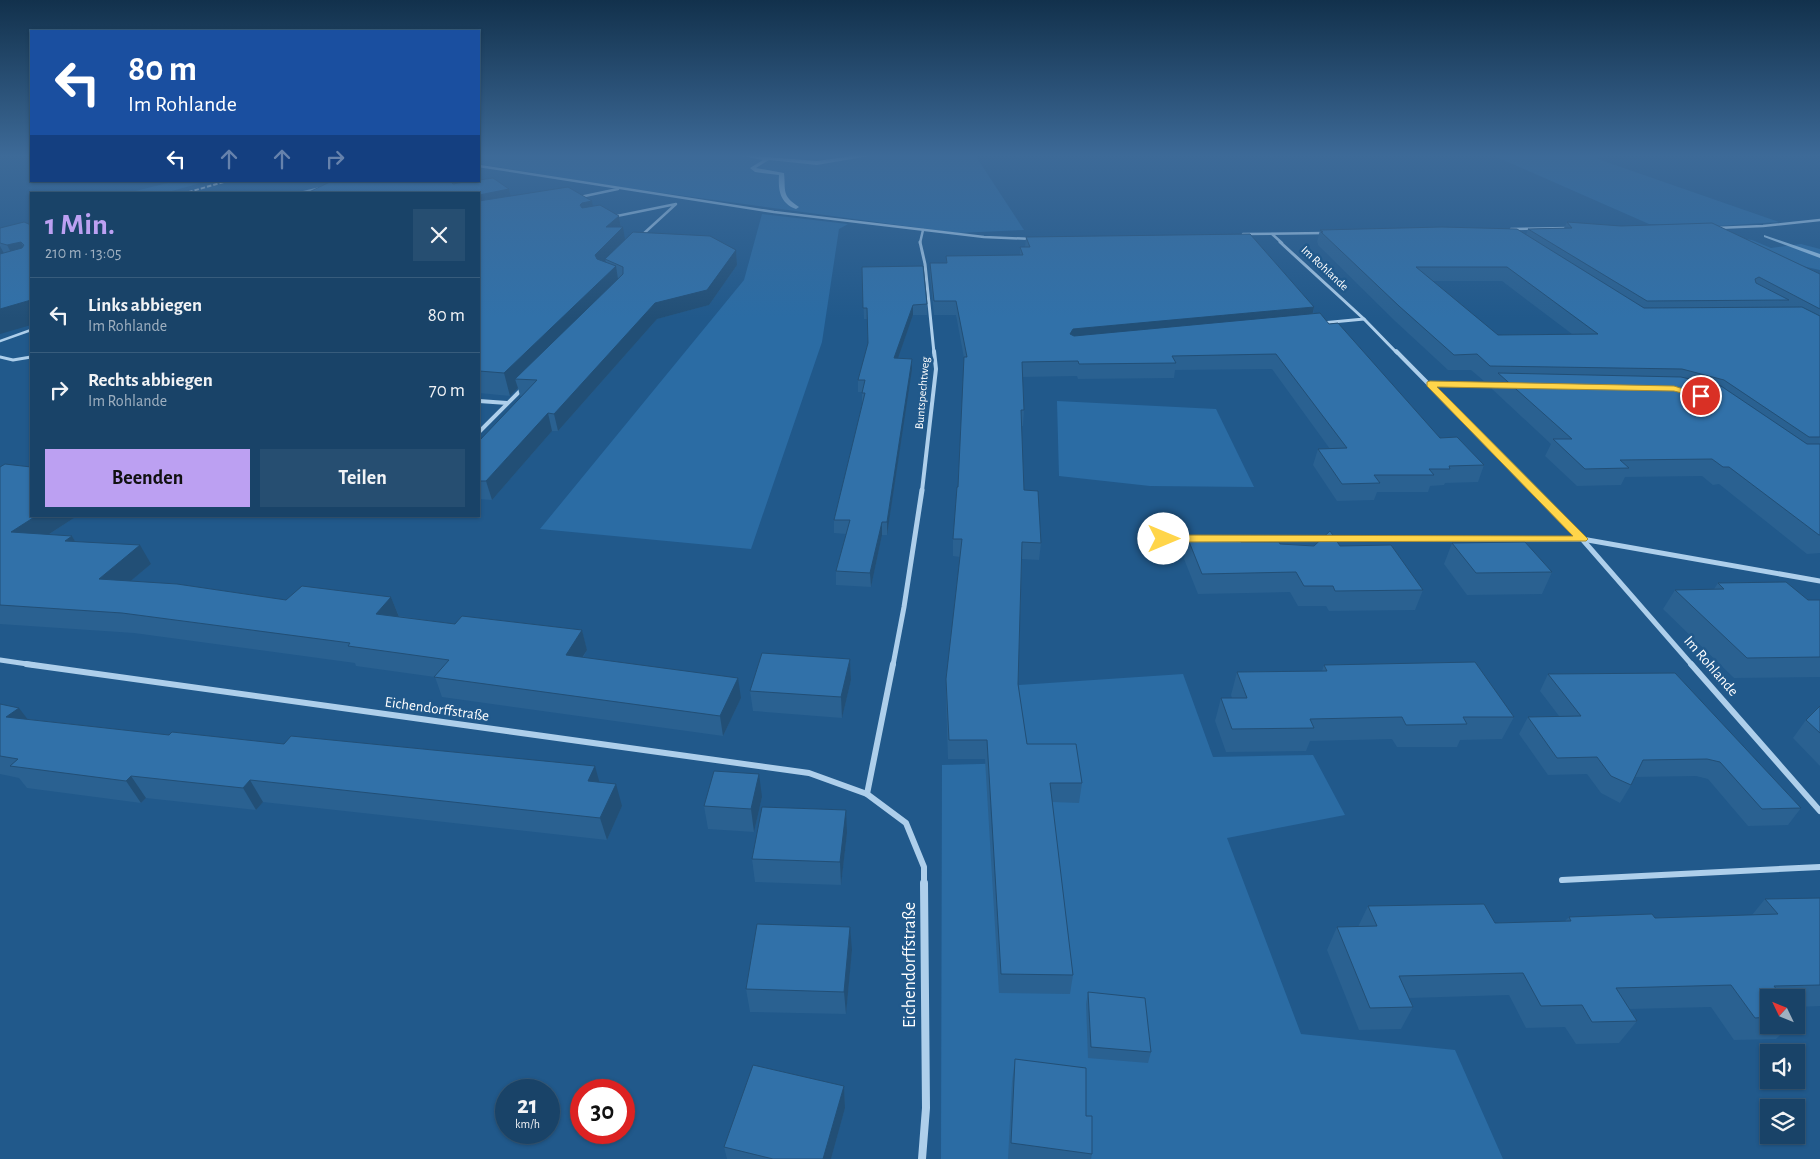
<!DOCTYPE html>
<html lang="de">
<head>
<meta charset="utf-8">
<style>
	body { margin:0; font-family:"Alegreya Sans",sans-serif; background:#264e71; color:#f1f3f6; height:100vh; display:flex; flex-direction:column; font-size:19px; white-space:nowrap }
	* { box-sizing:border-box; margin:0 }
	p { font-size:16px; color:#9fb0c0 }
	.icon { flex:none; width:28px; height:28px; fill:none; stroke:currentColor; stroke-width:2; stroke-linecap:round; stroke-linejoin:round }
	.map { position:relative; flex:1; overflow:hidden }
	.drawer { position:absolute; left:30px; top:192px; width:450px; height:325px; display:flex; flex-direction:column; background:#194368; border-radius:0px; box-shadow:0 1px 4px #0004,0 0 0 1px #375c7c }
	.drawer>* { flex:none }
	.banner { position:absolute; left:30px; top:30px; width:450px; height:152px; border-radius:0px; box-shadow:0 1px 4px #0004,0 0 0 1px #375c7c; background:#1a4fa0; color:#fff; overflow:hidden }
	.needle { width:32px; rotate:313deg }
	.fabs { position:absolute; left:1760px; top:989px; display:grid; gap:10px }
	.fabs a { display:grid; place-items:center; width:45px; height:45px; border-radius:0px; background:#194368; box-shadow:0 1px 4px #0004,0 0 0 1px #375c7c; font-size:25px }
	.speed { position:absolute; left:495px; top:1079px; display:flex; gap:10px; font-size:25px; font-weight:700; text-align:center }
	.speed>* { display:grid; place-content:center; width:65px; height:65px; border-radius:50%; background:#194368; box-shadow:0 1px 4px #0004,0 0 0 1px #375c7c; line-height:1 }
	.speed small { font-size:12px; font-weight:400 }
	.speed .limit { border:8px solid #d22; background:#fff; color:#111 }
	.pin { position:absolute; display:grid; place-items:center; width:42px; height:42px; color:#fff; margin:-21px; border:2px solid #fff; border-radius:50%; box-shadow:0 1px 5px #0007 }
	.me { position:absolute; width:55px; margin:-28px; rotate:90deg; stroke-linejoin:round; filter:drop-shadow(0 0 4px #0008) }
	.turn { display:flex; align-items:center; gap:18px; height:105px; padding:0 15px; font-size:22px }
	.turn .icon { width:65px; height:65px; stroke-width:2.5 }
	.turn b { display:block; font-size:35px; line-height:42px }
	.lanes { display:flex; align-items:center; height:48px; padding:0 15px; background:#0003; justify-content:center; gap:25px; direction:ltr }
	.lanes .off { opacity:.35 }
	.round { display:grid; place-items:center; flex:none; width:52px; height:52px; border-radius:0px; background:#264e71 }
	.headline { display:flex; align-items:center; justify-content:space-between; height:85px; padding:0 15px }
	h1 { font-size:30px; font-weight:700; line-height:38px; color:#bca0f2 }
	.button { display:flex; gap:10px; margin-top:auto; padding:10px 15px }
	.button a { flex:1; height:58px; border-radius:0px; background:#bca0f2; color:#111; font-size:20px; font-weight:700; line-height:58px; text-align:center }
	.button a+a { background:#264e71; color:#f1f3f6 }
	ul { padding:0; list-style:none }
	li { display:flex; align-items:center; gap:15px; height:75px; padding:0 15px; border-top:1px solid #375c7c }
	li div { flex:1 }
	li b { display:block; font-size:19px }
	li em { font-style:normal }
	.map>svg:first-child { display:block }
</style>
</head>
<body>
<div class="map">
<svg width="1820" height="1159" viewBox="0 0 1820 1159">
	<rect width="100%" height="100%" fill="#21598b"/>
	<g fill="#2b6ca4">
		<path d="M479,155H975L1024,230L957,233L626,188L479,164Z"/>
		<path d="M1492,155H1627L1592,157L1779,222L1717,226L1649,224Z"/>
		<path d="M176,181H208L161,194H123Z"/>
		<path d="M762,214L848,224L839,229L822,342L751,549L540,529L744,280Z"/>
		<path d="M1744,239L1752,240L1771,248L1801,244L1820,249V270L1802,266Z"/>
		<path d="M1057,401L1216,409L1254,487L1150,486L1059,476Z"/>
		<path d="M1183,674L1213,757L1313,755L1345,815L1227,838L1301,1034L1455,1050L1503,1159H941L942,765L1021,763L1019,685Z"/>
	</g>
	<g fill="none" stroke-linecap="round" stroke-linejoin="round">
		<g fill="#a2cbec" fill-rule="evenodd">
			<path d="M738,155L817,161L860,155H875L817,165L769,160L756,168L784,173C786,191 781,195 799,207L796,209C780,203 778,190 779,175L755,172L750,168L763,160Z"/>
			<path d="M1764,235L1820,254V258L1764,237Z"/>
		</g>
		<path stroke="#aecfeb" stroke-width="2.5" d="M0,341L31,330"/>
		<path stroke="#aecfeb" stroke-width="3" d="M0,357L13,360L31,357"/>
		<g stroke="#aecfeb" stroke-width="2.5">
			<path d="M479,166L774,212L984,237L1033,239"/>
			<path d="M296,194L321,188"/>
			<path d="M580,197L618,189"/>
			<path d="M612,217L676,204L641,236"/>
			<path d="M1716,228L1763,226L1820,220"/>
			<path d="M1511,229L1570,228"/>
			<path d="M1243,234L1325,233"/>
			<path d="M1272,234L1282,243"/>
			<path d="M920,243L923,230"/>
		</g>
		<g stroke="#aecfeb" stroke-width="3">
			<path d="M920,242L925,264L934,353"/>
			<path d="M1280,242L1364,319L1322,323"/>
			<path d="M1364,319L1397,353"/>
		</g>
		<g stroke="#aecfeb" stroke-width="4">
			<path d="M1396,351L1534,491"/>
			<path d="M1430,384L1499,385"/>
			<path d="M479,401L507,403"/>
			<path d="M479,432L523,388"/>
			<path d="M922,491L936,369L934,351"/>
		</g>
		<g stroke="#aecfeb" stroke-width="5">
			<path d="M1533,490L1582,539L1820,581"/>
			<path d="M1164,539H1582L1692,665"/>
			<path d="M0,660L34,665"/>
			<path d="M893,665L904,607L922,490"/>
		</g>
		<g stroke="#aecfeb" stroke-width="6">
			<path d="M26,664L809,773L867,794L906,823L924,867V884"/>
			<path d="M1691,664L1820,811"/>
			<path d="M867,794L893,664"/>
			<path d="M1562,880L1820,867"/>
		</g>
		<path stroke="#aecfeb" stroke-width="8" d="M922,1159L926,1108L924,883"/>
		<path stroke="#fff" stroke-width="2" stroke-dasharray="4.5 2" stroke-linecap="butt" d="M182,194L227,181"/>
	</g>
	<g fill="#2a6191" fill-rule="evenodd">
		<path d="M453,184L509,189L511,196L593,206L619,216L621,227L625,240L736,250L737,265L709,305L657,319L558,431H552L492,500L479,499V441L522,396H520L518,388L510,396L479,393V194Z"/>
		<path d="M1567,222L1820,274V553L1807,554L1719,484L1713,485L1702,476L1625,477L1621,485L1577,486L1545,456L1551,444L1492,389L1495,382L1484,381L1471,370H1448L1395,321L1318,245V243L1317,242L1320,230L1526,235L1528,229L1564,228ZM1432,281H1502L1572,334L1498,335Z"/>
		<path d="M31,225L0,334V228Z"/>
		<path d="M1026,237L1314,307L1313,314L1329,324L1440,438L1484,465L1478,482L1445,483L1444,485L1430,486L1428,492H1377L1374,500L1337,501L1313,465L1318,449H1330L1272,369L1175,370L1174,378L1078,379L1077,376L1022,377L1024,410L1023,426H1021L1024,490L1041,543L1039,560L1022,559L1018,684L1027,744L1082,783L1079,803L1052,802L1073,975L1070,994L999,993L985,759H948L946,698V679L960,557L953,556V539L958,487L964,358L956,315H934L930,276V263H946V256L1020,255V247H1025Z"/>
		<path d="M862,267L927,304V315H913L898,358L912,359V370L887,535H882L871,587L836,585V571L846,534L834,533V520L862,404V392H858V380L868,343L867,319H864Z"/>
		<path d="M0,467L77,516L48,535L72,536L75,541L151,564L130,581L286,600L391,597L399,616L455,624L582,630L587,650L583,658L741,698L723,736L442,697L435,677L356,666L355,663L134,633L0,624Z"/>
		<path d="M1188,539L1280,544L1340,546L1423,590L1415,610L1329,611L1326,606H1298L1290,592L1198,594L1184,559Z"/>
		<path d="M1452,543L1552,572L1542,594L1467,595L1444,564Z"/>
		<path d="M1718,583L1808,600H1820V677L1734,678L1663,609L1675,590L1714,589Z"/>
		<path d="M850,659L851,680L842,718L753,711L750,691Z"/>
		<path d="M1324,665L1514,717L1502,739L1460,740L1457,747H1397L1392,739L1310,741L1306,751L1226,752L1215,721L1221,698H1232L1231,695L1237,672L1322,671Z"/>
		<path d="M1675,673L1801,808L1788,825L1748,826L1708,779L1696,776L1635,777L1631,785L1620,803L1601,793L1587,774L1548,775L1519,734L1528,717L1559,716L1540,691L1548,674Z"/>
		<path d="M0,704L27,719L169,735L599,782L622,806L607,840L263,802L256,810L146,798L141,803L27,788L19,778L0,774Z"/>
		<path d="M1820,706V766L1793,738L1806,720Z"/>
		<path d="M762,797L754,832L708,829L704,806Z"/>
		<path d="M847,833L841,885L755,882L752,859Z"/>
		<path d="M1820,898V1006L1796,1007V998H1769V1025H1790L1776,1039L1734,1040L1711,1007L1630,1009L1637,1021L1619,1043L1576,1044L1565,1027L1526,1028L1509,995L1409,998L1413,1007L1401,1029L1359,1030L1327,950L1337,927H1358L1368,906L1495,923L1565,921L1569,917L1655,918L1752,915L1765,899Z"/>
		<path d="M852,950L846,1014L750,1012L746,989Z"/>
		<path d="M1088,992L1151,1052L1148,1063L1088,1058L1086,1004Z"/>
		<path d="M1015,1059L1086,1116L1092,1154L1091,1159H1008L1012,1082Z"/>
		<path d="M844,1086L845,1108L831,1159H727L724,1147Z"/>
	</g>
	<g fill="#224f76">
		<path d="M509,189L513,206L479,213V195Z"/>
		<path d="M592,201L595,218L585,220L580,205L582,203Z"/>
		<path d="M619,216L621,229L623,227L626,246L605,259L607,266L599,274L595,255L606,227Z"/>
		<path d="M21,242L31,261L17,264L7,245Z"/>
		<path d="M0,246L8,261L0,270Z"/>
		<path d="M736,250L737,265L709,305L657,319L558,431L554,414L655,303Z"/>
		<path d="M616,266L619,286L515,379L518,388L510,396L504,373Z"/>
		<path d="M31,300V325L0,334V309Z"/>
		<path d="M913,305V315L894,370V358Z"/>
		<path d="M1314,307L1311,321L1072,344L1070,334L1073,329Z"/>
		<path d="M912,359V370L887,535V522Z"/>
		<path d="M548,413L552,431L492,500L486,481Z"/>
		<path d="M36,516H77L23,551L11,532Z"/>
		<path d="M882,522V535L871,587L870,573Z"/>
		<path d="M72,536L83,555L65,541Z"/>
		<path d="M140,545L151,564L110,598L99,579Z"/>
		<path d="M391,597L399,617L376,614Z"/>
		<path d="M582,630L587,650L571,675L566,655Z"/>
		<path d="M850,659L851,680L842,718L841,697Z"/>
		<path d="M738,678L741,698L723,736L720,716Z"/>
		<path d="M19,708L35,729L6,717Z"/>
		<path d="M595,766L601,788L588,781Z"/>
		<path d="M759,774L762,797L754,832L751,809Z"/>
		<path d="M131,776L146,798L141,803L126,781Z"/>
		<path d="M250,780L263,802L256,810L243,788Z"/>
		<path d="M616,784L622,806L607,840L600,818Z"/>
		<path d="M846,810L847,833L841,885L840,862Z"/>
		<path d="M850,927L852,950L846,1014L844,992Z"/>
		<path d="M844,1086L845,1108L831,1159H823Z"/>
	</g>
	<g fill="#3171a9" stroke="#224f76" fill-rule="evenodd">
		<path d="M493,178L509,189L479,195V194H305L332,181H450L453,184L470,181H479V180Z"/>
		<path d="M568,187L592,201L582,203L580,205L582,208L600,205L619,216L606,227H623L595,255L597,259L616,266L504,373L479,371V201Z"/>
		<path d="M24,222L31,225V300L0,309V254L22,248L24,245L21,242L7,245L0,243V228Z"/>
		<path d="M1567,222L1621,226L1712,223L1820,274V309L1759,277L1755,279L1756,283L1789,300L1647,301L1528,229L1572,228Z"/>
		<path d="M1442,227L1517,229L1644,308L1802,307L1820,316V437H1809L1724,380L1682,369L1490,366L1477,354L1454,355L1399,306L1321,232H1323L1320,230ZM1416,267H1507L1598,334L1498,335Z"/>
		<path d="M633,232L710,236L736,250L707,290L655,303L554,414L548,413L486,481H479V441L537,380L515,379L623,274V267L605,259Z"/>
		<path d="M1250,234L1314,307L1073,329L1070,334L1074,336L1320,313L1329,324L1338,323L1440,438L1457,437L1484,465L1449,466L1450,469H1429L1434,475H1374L1380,483L1342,484L1318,449L1347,448L1276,354L1172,356L1176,363L1079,364L1078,361L1022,362L1024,410H1021L1024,490L1038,491L1041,543L1022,542L1018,684L1027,744H1076L1082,783H1050L1073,975L1001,974L987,740H949L946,679L962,539H953L957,487H958L964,357H967L956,301H934L930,263H947L946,256L1023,255L1020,247H1030L1026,237Z"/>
		<path d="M923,266L927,304L913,305L894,358L912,359L887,522H882L870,573L836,571L850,520H834L865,393H862L865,380H858L868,343L867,308H863L862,267Z"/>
		<path d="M1498,373L1681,377L1721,386L1807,444H1820V535H1819L1729,467H1723L1712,459L1620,460L1629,468L1585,469L1553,439H1572Z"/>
		<path d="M5,464L31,467V516H36L11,532L72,536L65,541L140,545L99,579L177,584L286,600L302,586L391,597L376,614L455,624L462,616L582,630L566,655L738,678L720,716L434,677L449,660L348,646L350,643L122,613L0,605V467Z"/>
		<path d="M1330,531L1340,546L1391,545L1423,590L1335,591L1333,586H1304L1296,572L1202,574L1188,539H1239L1241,542H1279L1280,544L1314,546Z"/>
		<path d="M1525,542L1552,572L1476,573L1452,543Z"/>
		<path d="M1786,582L1808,600H1820V657L1747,658L1675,590L1724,589L1718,583Z"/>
		<path d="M762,653L850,659L841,697L750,691Z"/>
		<path d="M1475,662L1514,717H1463L1467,724L1406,725L1402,717L1310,719L1314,728L1232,729L1221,698H1247L1237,672L1327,671L1324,665Z"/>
		<path d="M1675,673L1801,808L1762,809L1720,762L1707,759L1643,760L1631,785L1611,776L1597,757L1557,758L1528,717L1581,716L1548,674Z"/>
		<path d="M0,704L19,708L6,717L169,735L172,732L284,744L291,736L595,766L588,781L616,784L600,818L250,780L243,788L131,776L126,781L10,766L18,759L0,756Z"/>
		<path d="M1820,706V733L1806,720Z"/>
		<path d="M714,771L759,774L751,809L704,806Z"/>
		<path d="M762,807L846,810L840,862L752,859Z"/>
		<path d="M1820,898V985L1774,986L1783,998H1769V1017L1755,1018L1731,985L1616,988L1637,1021L1592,1022L1582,1005L1541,1006L1523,973L1399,976L1413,1007L1370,1008L1337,927L1377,926L1368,906L1484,904L1495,923L1571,921L1569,917L1652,914L1655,918L1778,914L1765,899Z"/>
		<path d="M757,924L850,927L844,992L746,989Z"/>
		<path d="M1088,992L1145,998L1151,1052L1091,1047Z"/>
		<path d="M1015,1059L1086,1068V1116H1092V1154L1011,1143Z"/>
		<path d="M753,1065L844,1086L823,1159H773L724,1147Z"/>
	</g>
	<linearGradient id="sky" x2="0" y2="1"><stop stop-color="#12314c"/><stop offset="0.49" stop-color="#3d6a98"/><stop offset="1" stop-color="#3d6a98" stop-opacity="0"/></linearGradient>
	<rect width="1820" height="318" fill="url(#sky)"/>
	<path fill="#ffd54a" stroke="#a68a30" d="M1430,381L1674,386L1705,396L1701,398L1674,391L1437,387L1586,537L1588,539L1586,541L1164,542L1159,539L1164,535L1573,536L1427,386V382Z"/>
	<g text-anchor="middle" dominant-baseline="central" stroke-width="5" stroke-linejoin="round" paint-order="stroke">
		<g font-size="12" fill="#fff" stroke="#21598b">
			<text transform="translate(1325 268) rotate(43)">Im Rohlande</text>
			<text transform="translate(922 393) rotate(-85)">Buntspechtweg</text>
		</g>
		<g font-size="15" fill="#fff" stroke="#21598b">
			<text transform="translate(1711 666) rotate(49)">Im Rohlande</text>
			<text transform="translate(437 709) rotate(8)">Eichendorffstraße</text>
		</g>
		<g font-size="18" fill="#fff" stroke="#21598b">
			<text transform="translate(910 965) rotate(-90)">Eichendorffstraße</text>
		</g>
	</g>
</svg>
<div class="fabs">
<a><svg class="needle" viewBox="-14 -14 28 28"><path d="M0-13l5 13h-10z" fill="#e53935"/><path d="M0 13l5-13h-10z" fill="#9fb0c0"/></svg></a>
<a><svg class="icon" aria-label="sound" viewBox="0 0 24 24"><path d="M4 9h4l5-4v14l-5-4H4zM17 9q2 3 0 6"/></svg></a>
<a><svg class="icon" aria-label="layers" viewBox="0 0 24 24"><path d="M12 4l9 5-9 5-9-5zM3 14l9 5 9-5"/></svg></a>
</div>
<div class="speed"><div>21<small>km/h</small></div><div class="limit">30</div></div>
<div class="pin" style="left:1701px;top:396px;background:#d93025"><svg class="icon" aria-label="arrive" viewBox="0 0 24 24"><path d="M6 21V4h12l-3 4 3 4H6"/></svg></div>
<svg class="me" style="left:1164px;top:539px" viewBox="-20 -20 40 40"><circle r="19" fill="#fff"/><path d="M0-13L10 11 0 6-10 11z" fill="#ffd54a"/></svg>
<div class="banner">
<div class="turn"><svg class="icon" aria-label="left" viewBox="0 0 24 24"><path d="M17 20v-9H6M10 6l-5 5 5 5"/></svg><div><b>80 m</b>Im Rohlande</div></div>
<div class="lanes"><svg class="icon" aria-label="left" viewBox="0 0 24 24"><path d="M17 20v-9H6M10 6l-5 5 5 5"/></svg><svg class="icon off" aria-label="ahead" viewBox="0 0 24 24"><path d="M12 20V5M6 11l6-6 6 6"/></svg><svg class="icon off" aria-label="ahead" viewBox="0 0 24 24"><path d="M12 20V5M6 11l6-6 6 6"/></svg><svg class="icon off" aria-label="right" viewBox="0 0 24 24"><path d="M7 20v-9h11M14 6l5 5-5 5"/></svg></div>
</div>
<section class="drawer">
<div class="headline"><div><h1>1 Min.</h1><p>210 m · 13:05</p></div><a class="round"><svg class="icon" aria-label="close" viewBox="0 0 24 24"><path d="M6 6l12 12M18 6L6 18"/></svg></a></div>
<ul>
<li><svg class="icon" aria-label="left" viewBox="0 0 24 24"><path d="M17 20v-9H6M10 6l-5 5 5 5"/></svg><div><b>Links abbiegen</b><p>Im Rohlande</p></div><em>80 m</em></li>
<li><svg class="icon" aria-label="right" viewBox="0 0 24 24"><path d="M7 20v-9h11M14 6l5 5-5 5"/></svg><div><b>Rechts abbiegen</b><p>Im Rohlande</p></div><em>70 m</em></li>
</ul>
<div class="button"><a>Beenden</a><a>Teilen</a></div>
</section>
</div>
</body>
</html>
